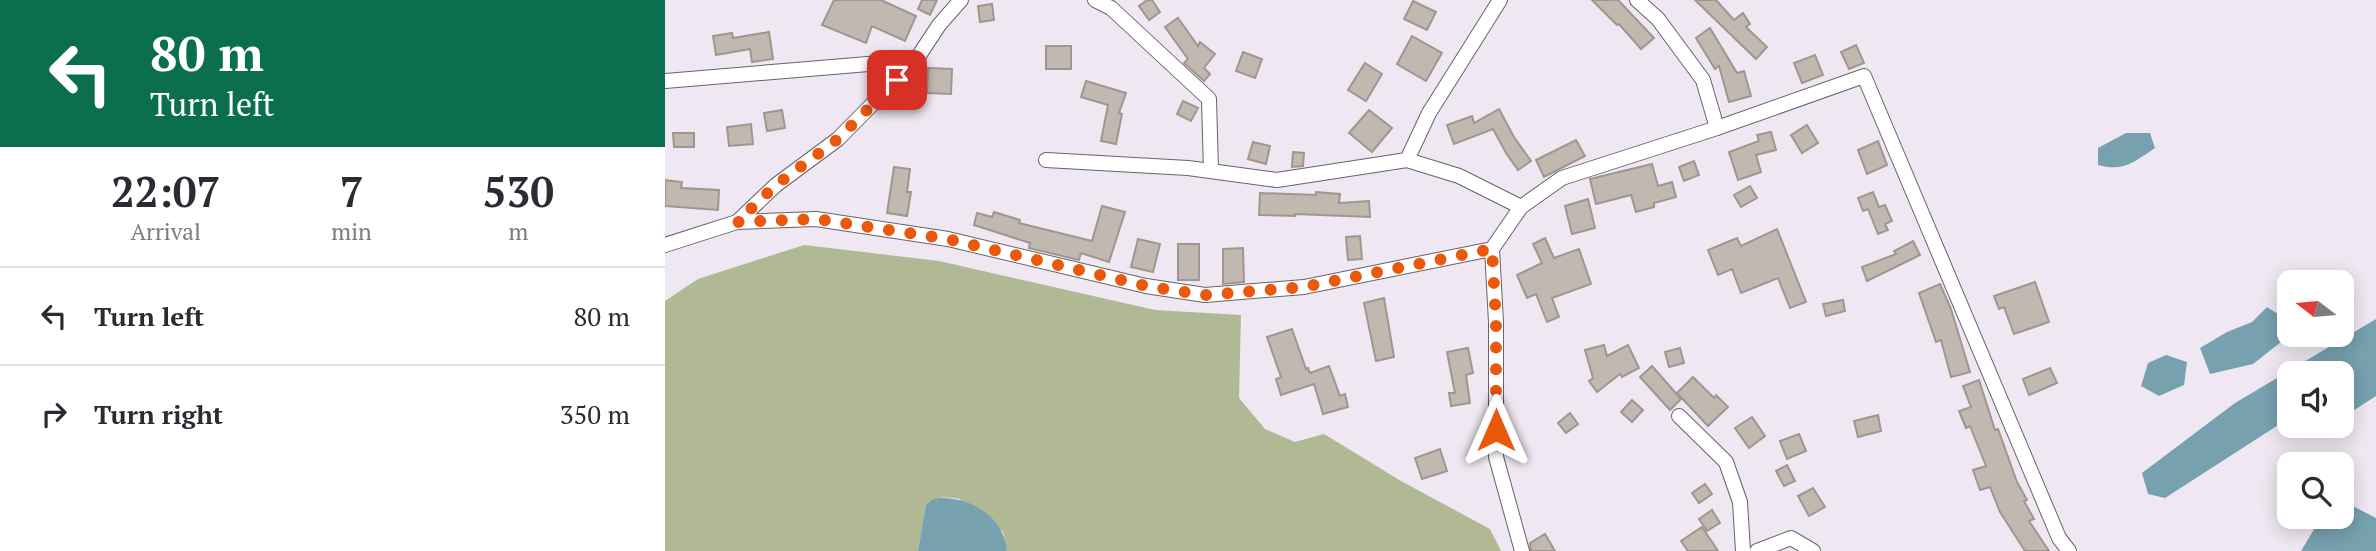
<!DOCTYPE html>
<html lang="en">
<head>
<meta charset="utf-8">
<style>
	body { margin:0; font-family:"PT Serif",serif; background:#f2f2f3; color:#2b2b33; height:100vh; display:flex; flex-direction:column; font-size:26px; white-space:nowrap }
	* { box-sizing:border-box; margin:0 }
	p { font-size:23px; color:#7c7c81 }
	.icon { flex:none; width:38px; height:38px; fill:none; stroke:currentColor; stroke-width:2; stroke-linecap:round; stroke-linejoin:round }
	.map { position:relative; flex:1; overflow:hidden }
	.panel { display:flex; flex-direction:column; background:#fff; width:665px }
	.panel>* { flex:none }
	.top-card { background:#0b6e4f; color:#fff; overflow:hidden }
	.needle { width:46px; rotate:286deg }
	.fabs { position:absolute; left:1612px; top:270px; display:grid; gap:14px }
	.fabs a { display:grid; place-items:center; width:77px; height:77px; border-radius:14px; background:#fff; box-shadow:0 4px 18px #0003; font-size:35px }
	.pin { position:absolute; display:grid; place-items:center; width:60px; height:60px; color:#fff; margin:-30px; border-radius:14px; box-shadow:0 4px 10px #0006 }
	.me { position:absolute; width:77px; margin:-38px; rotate:0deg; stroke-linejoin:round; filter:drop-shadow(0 0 5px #0008) }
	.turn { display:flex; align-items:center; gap:24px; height:147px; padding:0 35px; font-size:32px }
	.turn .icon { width:91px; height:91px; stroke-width:2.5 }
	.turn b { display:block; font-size:49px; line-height:60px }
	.eta { display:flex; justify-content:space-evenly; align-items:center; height:119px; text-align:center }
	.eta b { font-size:42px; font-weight:700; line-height:49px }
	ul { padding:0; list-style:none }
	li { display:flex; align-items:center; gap:21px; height:98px; padding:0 35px; border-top:2px solid #e1e1e2 }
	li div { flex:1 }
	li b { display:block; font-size:26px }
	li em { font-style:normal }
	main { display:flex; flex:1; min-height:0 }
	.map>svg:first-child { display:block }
</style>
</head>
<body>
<main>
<section class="panel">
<div class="top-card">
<div class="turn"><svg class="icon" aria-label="left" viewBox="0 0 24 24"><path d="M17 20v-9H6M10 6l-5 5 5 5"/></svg><div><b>80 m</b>Turn left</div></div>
</div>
<div class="eta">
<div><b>22:07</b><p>Arrival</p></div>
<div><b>7</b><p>min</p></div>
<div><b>530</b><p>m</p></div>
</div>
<ul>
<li><svg class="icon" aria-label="left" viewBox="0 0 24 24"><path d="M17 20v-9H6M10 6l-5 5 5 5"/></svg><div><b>Turn left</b></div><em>80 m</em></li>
<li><svg class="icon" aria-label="right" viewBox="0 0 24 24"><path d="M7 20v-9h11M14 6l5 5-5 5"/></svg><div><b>Turn right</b></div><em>350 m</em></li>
</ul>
</section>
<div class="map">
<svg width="1711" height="551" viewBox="0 0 1711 551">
	<rect width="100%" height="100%" fill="#efe8f2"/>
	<path fill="#b0b894" d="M139,245L274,261L490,310L576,315L574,398L600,429L630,442L659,434L736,481L825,529L836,551H342L338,532L294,499C282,497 270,496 261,504L253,551H0V301L33,279Z"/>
	<g fill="#77a1af">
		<path d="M1461,133H1485L1490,148C1469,162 1459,172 1433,165V148Z"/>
		<path d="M1602,307L1616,316L1621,338L1588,364L1545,374L1535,348L1562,332L1587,322Z"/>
		<path d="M1711,319V396L1677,418L1676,373H1624V418L1500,498L1483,494L1477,473L1570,403Z"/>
		<path d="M1501,355L1522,362L1519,385L1494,396L1476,386L1483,363Z"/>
		<path d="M274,498C306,497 339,517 342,551H253L261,504L268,499Z"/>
		<path d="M1680,502L1711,518V551H1636L1657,516H1676L1677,503Z"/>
	</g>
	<g fill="#c1b8b0" stroke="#9f978f" stroke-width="2">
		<path d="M169,0H216L251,16L240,41L207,26L201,43L157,25Z"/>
		<path d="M257,0H272L265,15L253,9Z"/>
		<path d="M482,0H487L495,12L484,20L474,6Z"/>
		<path d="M927,0H953L989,38L976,49L954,24L952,25Z"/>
		<path d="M1030,0H1051L1069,20L1078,13L1085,24L1081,27L1102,47L1091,59Z"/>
		<path d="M748,1L771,12L762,30L739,19Z"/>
		<path d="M327,4L329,20L315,22L313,6Z"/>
		<path d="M513,18L533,46L535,42L550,54L539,68L545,74L539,81L519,63L523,59L500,27Z"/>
		<path d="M1045,28L1072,73L1079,71L1086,96L1064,102L1054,66L1050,69L1031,38Z"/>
		<path d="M104,32L108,59L87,62L85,49L51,55L48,36L67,33L68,38Z"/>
		<path d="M747,36L777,53L761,81L732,64Z"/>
		<path d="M1191,45L1199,63L1184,69L1176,52Z"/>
		<rect x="381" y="46" width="25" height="23"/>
		<path d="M578,52L597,59L590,78L571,71Z"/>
		<path d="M1150,55L1158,75L1137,83L1129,63Z"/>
		<path d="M700,63L717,74L701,101L683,90Z"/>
		<path d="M263,68L287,69L286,94L262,93Z"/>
		<path d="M421,81L461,93L454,113L457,114L451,144L436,141L443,105L416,97Z"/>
		<path d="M518,101L533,108L526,121L512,114Z"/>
		<path d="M834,109L849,137L866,161L853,170L841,153L828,129L789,144L782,125L807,116L809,123Z"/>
		<path d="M117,110L120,128L102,131L99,113Z"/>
		<path d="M704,110L727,128L707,152L684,133Z"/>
		<path d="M86,124L88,144L64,146L62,127Z"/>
		<path d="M1142,125L1153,143L1137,153L1126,135Z"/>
		<path d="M1106,132L1111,150L1091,155L1096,172L1073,180L1064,152L1094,141L1092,135Z"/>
		<path d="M8,133H29V147H9Z"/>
		<path d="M911,140L920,156L879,177L871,160Z"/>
		<path d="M1213,141L1222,165L1202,174L1193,150Z"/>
		<path d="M588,142L605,146L601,164L583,159Z"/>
		<path d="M628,152L639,153L638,166L627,167Z"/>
		<path d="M1029,161L1034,175L1019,181L1014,167Z"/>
		<path d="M987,164L993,186L1007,182L1011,197L989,203V207L971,212L966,195L931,204L925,179Z"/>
		<path d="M229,167L245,169L242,192H246L242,216L222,213Z"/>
		<path d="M0,180L17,182L16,188L54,190L53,210L0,206Z"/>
		<path d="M1085,186L1092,198L1076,207L1069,195Z"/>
		<path d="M651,192L675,194L674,203L704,201L705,217L630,214V216L594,215L595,193L651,195Z"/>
		<path d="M1208,192L1214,207L1220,205L1227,221L1220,224L1223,230L1213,234L1203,209L1198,211L1193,198Z"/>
		<path d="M923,199L930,228L907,234L900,206Z"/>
		<path d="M437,206L460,212L444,262L416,253L414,260L364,248L365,243L309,225L312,213L327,217L329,212L355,220L354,223L427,241Z"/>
		<path d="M1112,229L1141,302L1125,308L1113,278L1076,293L1067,269L1053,275L1043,250L1072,238L1076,246Z"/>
		<path d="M695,236L697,259L683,260L681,237Z"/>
		<path d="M880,238L889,258L914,249L926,284L887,298L894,317L882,322L871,294L862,298L852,275L877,263L868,244Z"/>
		<path d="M473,239L495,244L488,272L466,267Z"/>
		<path d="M1248,241L1255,255L1202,281L1197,267L1231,254L1229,251Z"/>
		<rect x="513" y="244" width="21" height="36"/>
		<path d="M578,248L579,282L558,284V249Z"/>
		<path d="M1370,282L1384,322L1349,334L1339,307L1334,309L1329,296Z"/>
		<path d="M1275,284L1286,309L1305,372L1286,377L1276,340L1271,342L1254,293Z"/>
		<path d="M719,298L729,357L711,361L699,303Z"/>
		<path d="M1178,300L1180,311L1161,316L1158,304Z"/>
		<path d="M627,329L641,369L643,368L645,373L664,366L675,396L680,394L683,407L658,414L649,384L616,395L611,379L616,377L602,337Z"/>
		<path d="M939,345L942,356L963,345L974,368L957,377L955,374L932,392L924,381L928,378L920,350Z"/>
		<path d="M803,348L808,373L801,375L805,403L786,406L784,393H790L782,352Z"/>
		<path d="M1015,348L1019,363L1004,367L1000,352Z"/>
		<path d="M987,366L1016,399L1005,410L975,377Z"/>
		<path d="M1385,368L1392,383L1364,395L1358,379Z"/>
		<path d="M1028,377L1049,398L1051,395L1063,407L1043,426L1012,393Z"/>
		<path d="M1314,380L1330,430L1333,429L1352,482L1362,500L1359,501L1369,519L1364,521L1384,551H1360L1335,512L1325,487L1315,490L1308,470L1321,466L1305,426L1301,428L1294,411L1306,407L1298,386Z"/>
		<path d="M967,400L978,410L967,422L956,412Z"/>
		<path d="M905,413L913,424L901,433L893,423Z"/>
		<path d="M1213,415L1216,431L1193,437L1189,421Z"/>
		<path d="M1087,417L1100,436L1084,448L1070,428Z"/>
		<path d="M1134,434L1141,451L1122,459L1115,441Z"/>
		<path d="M775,449L782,471L757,479L750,458Z"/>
		<path d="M1122,465L1130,481L1119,486L1111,471Z"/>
		<path d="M1040,484L1047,494L1034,503L1027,493Z"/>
		<path d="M1148,488L1160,507L1144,516L1133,496Z"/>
		<path d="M1047,510L1055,523L1042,531L1034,519Z"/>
		<path d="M1037,527L1053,551H1023L1016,541Z"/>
		<path d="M880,534L890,551H866L865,543Z"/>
	</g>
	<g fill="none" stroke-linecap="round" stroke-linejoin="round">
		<defs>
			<g id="street">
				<path d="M430,0L446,8L544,99L546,171"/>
				<path d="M972,0L993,19L1038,80L1052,128"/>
				<path d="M0,81L251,60"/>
				<path d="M381,160L523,168L612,180L742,160L794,176L856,207"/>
				<path d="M742,160L764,113L835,0"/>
				<path d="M72,222L111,185L173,139L251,60L274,25L296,0"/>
				<path d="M0,245L72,222L151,219L283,239L481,286L540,295L639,287L827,249L856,207L897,178L1052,128L1199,76L1394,538L1404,551"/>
				<path d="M827,249L831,322V457L857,551"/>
				<path d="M1014,416L1061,462L1075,502L1078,551"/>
				<path d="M1092,551L1126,538L1148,551"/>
			</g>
		</defs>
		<use href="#street" stroke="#68626b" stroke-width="16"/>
		<use href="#street" stroke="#fff" stroke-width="14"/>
	</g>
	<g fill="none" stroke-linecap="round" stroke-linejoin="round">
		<path stroke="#ea580c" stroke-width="12" stroke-dasharray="0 21.6" d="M232,80L173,139L111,185L72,222L151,219L283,239L481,286L540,295L639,287L827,249L831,322V430"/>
	</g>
</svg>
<div class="fabs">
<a><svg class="needle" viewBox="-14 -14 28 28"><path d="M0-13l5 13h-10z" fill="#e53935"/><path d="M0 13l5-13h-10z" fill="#7c7c81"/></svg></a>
<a><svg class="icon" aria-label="sound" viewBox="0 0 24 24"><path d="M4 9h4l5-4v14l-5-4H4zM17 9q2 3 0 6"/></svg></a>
<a><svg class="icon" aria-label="search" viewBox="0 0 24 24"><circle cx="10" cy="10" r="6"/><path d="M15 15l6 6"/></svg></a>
</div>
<div class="pin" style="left:232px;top:80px;background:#d93025"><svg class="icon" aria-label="arrive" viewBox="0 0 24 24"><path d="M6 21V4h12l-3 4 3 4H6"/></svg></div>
<svg class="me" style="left:831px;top:430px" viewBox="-20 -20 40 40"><path d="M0-17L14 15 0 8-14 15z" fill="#ea580c" stroke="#fff" stroke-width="4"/></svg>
</div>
</main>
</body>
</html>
